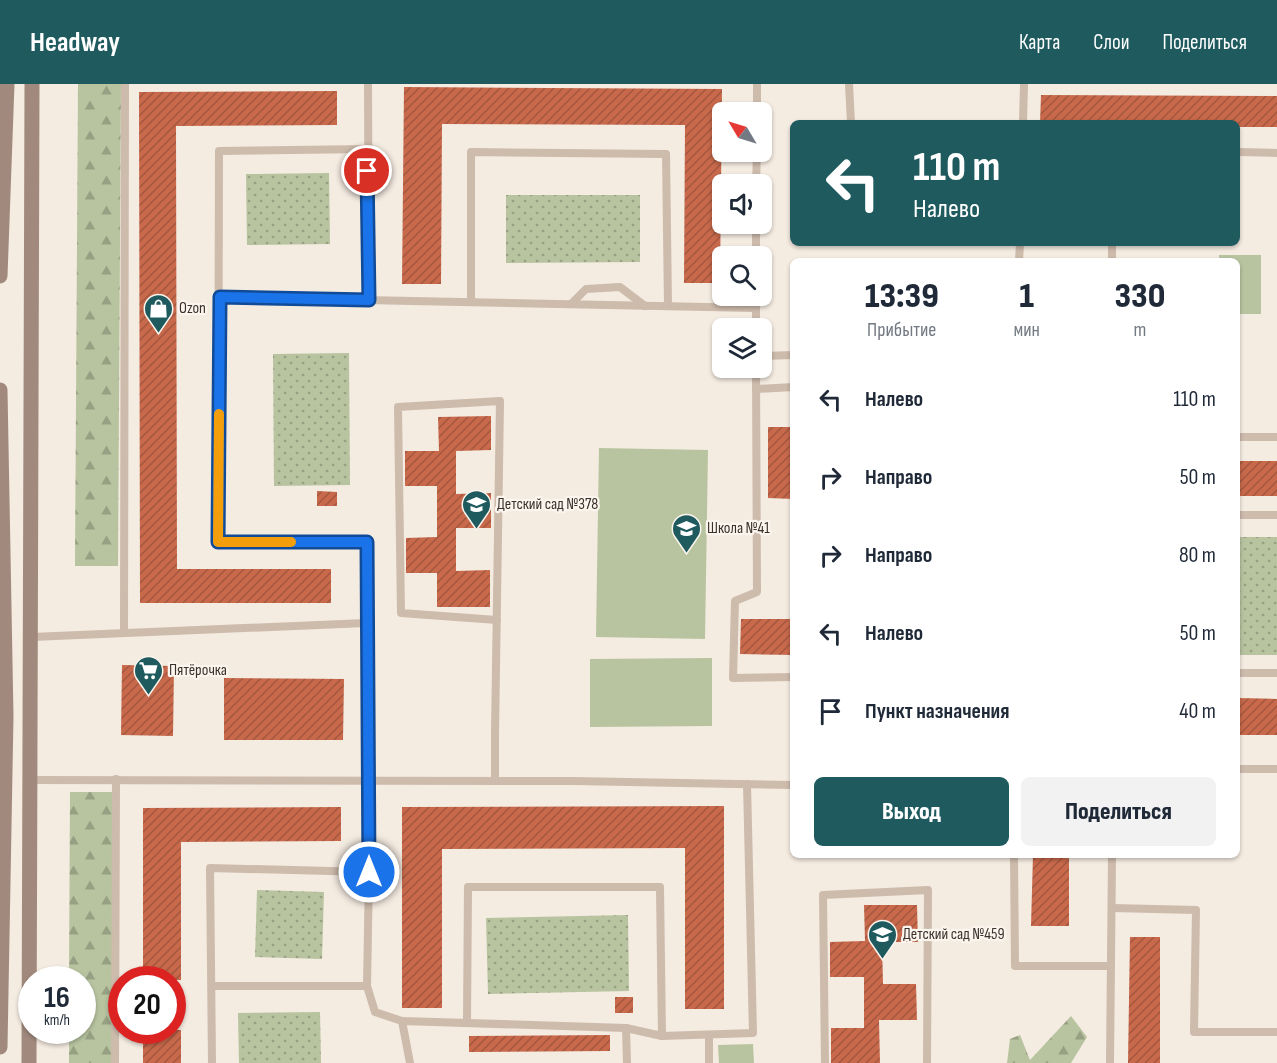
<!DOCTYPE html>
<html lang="ru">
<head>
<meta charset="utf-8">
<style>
	body { margin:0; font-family:"Sofia Sans Condensed",sans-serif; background:#f2f2f3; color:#1f2937; height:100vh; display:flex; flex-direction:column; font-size:22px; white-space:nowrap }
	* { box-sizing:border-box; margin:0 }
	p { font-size:20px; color:#747a83 }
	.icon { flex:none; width:33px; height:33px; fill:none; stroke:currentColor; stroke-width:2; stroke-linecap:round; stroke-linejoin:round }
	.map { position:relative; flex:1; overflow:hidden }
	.drawer { position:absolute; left:790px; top:174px; width:450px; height:600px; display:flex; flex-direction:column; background:#fff; border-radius:9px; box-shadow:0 2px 4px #0004 }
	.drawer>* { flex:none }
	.guide { position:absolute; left:790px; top:36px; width:450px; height:126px; border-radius:9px; box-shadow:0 2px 4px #0004; background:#1f5a5e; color:#fff; overflow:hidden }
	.needle { width:39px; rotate:308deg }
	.fabs { position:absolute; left:712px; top:18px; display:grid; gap:12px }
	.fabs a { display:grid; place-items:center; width:60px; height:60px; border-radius:9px; background:#fff; box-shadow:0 2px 4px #0004; font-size:30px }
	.speed { position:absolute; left:18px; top:882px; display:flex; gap:12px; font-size:30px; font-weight:700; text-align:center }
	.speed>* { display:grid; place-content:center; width:78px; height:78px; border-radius:50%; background:#fff; box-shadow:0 2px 4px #0004; line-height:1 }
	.speed small { font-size:15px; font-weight:400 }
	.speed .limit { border:9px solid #d22; background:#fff; color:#111 }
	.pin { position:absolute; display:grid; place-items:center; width:51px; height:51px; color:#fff; margin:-26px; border:3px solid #fff; border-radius:50%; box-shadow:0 2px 6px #0007 }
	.me { position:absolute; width:66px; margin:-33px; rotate:0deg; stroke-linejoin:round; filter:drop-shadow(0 0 4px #0008) }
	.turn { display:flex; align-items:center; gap:21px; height:126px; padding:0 24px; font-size:27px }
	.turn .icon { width:78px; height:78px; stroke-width:2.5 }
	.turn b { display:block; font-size:42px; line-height:51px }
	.eta { display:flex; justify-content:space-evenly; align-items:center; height:102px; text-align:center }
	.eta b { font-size:36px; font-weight:800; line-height:42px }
	.action { display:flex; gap:12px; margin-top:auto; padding:12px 24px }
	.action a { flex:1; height:69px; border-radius:9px; background:#1f5a5e; color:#fff; font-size:24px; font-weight:800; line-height:69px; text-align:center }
	.action a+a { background:#f2f2f3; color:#1f2937 }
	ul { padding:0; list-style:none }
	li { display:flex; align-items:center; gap:18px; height:78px; padding:0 24px }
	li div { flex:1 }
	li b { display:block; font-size:22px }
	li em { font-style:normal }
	header { display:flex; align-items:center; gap:36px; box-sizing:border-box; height:84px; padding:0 30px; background:#1f5a5e; color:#fff }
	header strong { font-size:28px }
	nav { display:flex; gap:33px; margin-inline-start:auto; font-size:21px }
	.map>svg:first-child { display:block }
</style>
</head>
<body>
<header>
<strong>Headway</strong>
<nav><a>Карта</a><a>Слои</a><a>Поделиться</a></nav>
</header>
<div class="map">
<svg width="1277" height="979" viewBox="0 0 1277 979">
	<defs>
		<pattern id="forest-firs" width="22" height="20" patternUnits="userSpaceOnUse" patternTransform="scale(1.5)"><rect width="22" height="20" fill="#b8c4a0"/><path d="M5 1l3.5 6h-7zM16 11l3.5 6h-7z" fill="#97a083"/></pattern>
		<pattern id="park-dots" width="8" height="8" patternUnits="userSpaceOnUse" patternTransform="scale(1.5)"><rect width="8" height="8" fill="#b8c4a0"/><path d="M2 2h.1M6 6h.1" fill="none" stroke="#97a083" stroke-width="1.8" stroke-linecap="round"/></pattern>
		<pattern id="building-hatch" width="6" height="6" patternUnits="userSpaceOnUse" patternTransform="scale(1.5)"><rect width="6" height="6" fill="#c8694b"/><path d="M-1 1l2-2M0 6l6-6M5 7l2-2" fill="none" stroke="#a4573f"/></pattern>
	</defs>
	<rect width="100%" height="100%" fill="#f4ebe1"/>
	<g fill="url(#forest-firs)">
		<path d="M78,0H121L118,482H75Z"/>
		<path d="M70,708H114L113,979H69V947L82,946V896L69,895Z"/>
		<path d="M1071,932L1087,953L1071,979H1007L1010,955L1020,951L1030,976Z"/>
	</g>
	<g fill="url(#park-dots)">
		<path d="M329,89L330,160L247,161L246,90Z"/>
		<path d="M506,111H640V178L506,179Z"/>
		<path d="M349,269L350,401L274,402L273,270Z"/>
		<rect x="1238" y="453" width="39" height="118"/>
		<path d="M257,806L324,808L322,875L255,873Z"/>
		<path d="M628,831L629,907L488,910L486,834Z"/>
		<path d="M320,928L321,979H239L238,929Z"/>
	</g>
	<g fill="#b8c4a0">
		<path d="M1219,171H1261V230H1238V177H1219Z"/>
		<path d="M599,364L708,366L705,555L596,553Z"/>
		<path d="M712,574V642L590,643V575Z"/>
		<path d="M753,960L754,979H719L718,961Z"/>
	</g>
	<g fill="url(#building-hatch)">
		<path d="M404,3L722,5L720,199H684L685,41L442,40L441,200H402Z"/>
		<path d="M337,7V41L176,42L177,485H331V519H140L139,8Z"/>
		<path d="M1041,11L1277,12V43H1238V39H1040Z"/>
		<path d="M491,332V366L456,367V410L491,409V444H456V487L490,486V523H437V489H406V454L437,453V402H405V367H439L438,333Z"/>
		<path d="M768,343H794V415L768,414Z"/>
		<rect x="1238" y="377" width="39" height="35"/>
		<path d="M317,407L337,408V422H317Z"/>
		<path d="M741,535H794V571L740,570Z"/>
		<path d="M122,581L174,582L173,652L121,651Z"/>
		<path d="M224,594L344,595L343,656H224Z"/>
		<path d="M1238,614L1277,615V651H1238Z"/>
		<path d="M724,722V925H685V764L442,765V924H402V723Z"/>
		<path d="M341,723V757L181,758V896H143V724Z"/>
		<path d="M1033,771H1069V842H1031Z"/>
		<path d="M864,821H917L918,858H882L883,900H916L917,936H879L880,979H831V944H864V893H830V858L865,857Z"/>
		<path d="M1130,853H1160V979H1128Z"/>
		<rect x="615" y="913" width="18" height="16"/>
		<rect x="143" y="946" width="38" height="33"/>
		<path d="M610,951V967L469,968V952Z"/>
	</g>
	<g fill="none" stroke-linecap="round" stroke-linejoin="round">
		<g stroke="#cdbbac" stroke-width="8">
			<path d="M368,0L369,216"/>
			<path d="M849,0L851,39"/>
			<path d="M757,28V0"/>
			<path d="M1023,39L1024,0"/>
			<path d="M367,65L219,67L218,458H367L369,788L367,902L375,928L402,937L626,944L662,952L753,949L747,700"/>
			<path d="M1238,68L1277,69"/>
			<path d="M756,100L757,68"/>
			<path d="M756,172V140"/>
			<path d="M1019,177L1020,159"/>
			<path d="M1112,177V159"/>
			<path d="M220,213L756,224V212"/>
			<path d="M471,218V68L666,70L668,222"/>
			<path d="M571,220L586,205L620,203L645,222"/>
			<path d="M756,244V224"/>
			<path d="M762,272L794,271"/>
			<path d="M756,284L757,508L735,517L733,594L794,593"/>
			<path d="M756,305L794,303"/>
			<path d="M1238,353H1277"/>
			<path d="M1238,431H1277"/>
			<path d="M124,548L125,0"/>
			<path d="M32,553L366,539"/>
			<path d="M1238,589H1277"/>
			<path d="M1238,685H1277"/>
			<path d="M31,696L573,697L794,701"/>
			<path d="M495,697V649L500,317L398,323L401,529L497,536"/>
			<path d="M1014,771L1015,882H1111"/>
			<path d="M1112,824L1196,826L1194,948H1277"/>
			<path d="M213,902H367"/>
			<path d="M402,937L410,979"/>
			<path d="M467,938L468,803H660L662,952"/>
			<path d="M626,944L627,979"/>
			<path d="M709,952V979"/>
			<path d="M115,979L116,695"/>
			<path d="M212,979L210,784L369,788"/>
			<path d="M825,979L823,811L928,806L927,979"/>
			<path d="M1110,979L1112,771"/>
		</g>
		<g stroke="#a18a7d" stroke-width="15">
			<path d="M0,192L7,0"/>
			<path d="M0,306L6,632L0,963"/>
			<path d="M29,979L32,0"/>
		</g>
	</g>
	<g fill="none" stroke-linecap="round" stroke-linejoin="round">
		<defs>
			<path id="route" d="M367,87L369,216L220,213L218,458H367L369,788"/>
		</defs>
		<use href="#route" stroke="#114b97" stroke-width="15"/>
		<use href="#route" stroke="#1a73e8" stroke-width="10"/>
		<path stroke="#f59e0b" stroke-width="10" d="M219,330L218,458H291"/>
	</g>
	<defs>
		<symbol id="shop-pin" viewBox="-11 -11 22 30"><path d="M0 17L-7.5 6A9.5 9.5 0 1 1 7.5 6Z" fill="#1f5a5e" stroke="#fbf5ee"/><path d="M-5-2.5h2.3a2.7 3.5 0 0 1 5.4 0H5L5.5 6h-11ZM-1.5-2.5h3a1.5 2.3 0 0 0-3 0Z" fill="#fff"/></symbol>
		<symbol id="school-pin" viewBox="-11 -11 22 30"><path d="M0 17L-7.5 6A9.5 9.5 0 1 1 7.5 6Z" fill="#1f5a5e" stroke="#fbf5ee"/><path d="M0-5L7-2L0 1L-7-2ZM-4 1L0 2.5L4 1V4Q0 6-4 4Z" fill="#fff"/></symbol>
		<symbol id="supermarket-pin" viewBox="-11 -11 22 30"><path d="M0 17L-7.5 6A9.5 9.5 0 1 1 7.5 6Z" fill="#1f5a5e" stroke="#fbf5ee"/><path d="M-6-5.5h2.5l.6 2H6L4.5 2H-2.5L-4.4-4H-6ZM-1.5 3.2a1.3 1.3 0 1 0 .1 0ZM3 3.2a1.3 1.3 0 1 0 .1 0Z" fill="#fff"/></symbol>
	</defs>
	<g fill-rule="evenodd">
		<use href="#shop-pin" x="142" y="208" width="33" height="45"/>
		<use href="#school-pin" x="460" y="404" width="33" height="45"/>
		<use href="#school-pin" x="670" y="428" width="33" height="45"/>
		<use href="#supermarket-pin" x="132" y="570" width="33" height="45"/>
		<use href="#school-pin" x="866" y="834" width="33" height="45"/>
	</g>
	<g text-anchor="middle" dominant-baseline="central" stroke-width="4.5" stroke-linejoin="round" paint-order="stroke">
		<g font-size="16" fill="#3b302b" stroke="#fbf5ee" text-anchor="start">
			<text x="179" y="224">Ozon</text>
			<text x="497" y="420">Детский сад №378</text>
			<text x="707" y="444">Школа №41</text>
			<text x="169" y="586">Пятёрочка</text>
			<text x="903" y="850">Детский сад №459</text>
		</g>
	</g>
</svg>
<div class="fabs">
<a><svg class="needle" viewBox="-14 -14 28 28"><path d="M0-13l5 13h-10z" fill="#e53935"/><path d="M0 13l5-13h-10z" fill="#747a83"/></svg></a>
<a><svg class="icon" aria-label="sound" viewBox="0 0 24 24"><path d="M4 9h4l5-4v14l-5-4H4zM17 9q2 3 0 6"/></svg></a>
<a><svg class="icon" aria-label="search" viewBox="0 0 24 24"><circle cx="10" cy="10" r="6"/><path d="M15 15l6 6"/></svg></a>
<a><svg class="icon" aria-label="layers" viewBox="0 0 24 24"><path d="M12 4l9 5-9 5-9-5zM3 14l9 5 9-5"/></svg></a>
</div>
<div class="speed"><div>16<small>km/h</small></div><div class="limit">20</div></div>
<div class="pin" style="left:367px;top:87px;background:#d93025"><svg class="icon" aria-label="arrive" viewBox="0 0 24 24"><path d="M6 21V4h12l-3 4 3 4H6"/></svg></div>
<svg class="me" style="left:369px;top:788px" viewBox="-20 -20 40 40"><circle r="17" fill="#1a73e8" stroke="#fff" stroke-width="3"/><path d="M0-11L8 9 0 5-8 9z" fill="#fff"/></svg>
<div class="guide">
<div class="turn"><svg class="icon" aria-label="left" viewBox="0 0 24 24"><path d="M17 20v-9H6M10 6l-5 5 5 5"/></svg><div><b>110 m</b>Налево</div></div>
</div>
<section class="drawer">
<div class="eta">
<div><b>13:39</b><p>Прибытие</p></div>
<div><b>1</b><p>мин</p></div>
<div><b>330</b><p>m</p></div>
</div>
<ul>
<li><svg class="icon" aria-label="left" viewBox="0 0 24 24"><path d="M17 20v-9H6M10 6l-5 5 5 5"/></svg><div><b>Налево</b></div><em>110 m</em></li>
<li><svg class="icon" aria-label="right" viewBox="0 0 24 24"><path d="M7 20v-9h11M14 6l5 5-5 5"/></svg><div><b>Направо</b></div><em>50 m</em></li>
<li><svg class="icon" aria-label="right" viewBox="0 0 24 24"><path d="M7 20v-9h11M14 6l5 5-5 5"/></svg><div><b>Направо</b></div><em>80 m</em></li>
<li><svg class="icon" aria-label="left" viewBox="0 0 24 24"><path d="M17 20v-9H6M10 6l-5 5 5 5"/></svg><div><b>Налево</b></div><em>50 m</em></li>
<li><svg class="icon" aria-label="arrive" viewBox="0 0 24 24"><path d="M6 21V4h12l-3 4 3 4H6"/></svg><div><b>Пункт назначения</b></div><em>40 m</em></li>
</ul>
<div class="action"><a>Выход</a><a>Поделиться</a></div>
</section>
</div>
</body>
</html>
